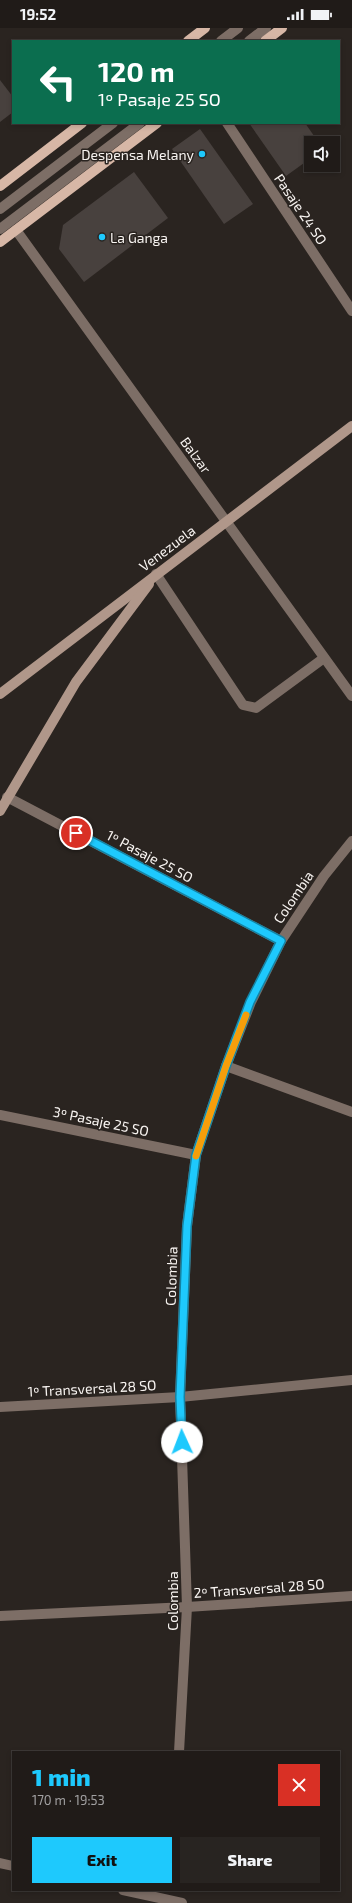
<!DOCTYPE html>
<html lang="en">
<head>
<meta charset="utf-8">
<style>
	body { margin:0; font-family:"Exo 2",sans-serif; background:#282421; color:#f1f3f6; height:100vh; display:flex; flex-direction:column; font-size:15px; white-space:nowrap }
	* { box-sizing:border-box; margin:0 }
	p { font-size:13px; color:#a2a1a2 }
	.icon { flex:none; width:22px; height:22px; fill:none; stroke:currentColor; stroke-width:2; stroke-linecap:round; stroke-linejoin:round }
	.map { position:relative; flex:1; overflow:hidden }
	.panel { position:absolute; left:12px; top:1723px; width:328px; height:140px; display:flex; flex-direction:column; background:#201b18; border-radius:0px; box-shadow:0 2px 6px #0003,0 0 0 1px #3d3937 }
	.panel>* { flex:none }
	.guide { position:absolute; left:12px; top:12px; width:328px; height:84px; border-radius:0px; box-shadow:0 2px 6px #0003,0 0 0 1px #3d3937; background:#0b6e4f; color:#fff; overflow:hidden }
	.fabs { position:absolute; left:304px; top:108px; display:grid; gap:8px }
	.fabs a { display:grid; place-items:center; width:36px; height:36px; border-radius:0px; background:#201b18; box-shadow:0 2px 6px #0003,0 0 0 1px #3d3937; font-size:20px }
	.pin { position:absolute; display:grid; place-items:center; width:34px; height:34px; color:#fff; margin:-17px; border:2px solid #fff; border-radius:50%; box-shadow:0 1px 4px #0007 }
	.me { position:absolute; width:44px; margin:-22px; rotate:358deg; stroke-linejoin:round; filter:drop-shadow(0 0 3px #0008) }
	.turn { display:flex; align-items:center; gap:14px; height:84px; padding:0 20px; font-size:18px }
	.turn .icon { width:52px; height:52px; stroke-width:2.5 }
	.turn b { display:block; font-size:28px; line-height:34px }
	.round { display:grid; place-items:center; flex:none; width:42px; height:42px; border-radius:0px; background:#282421 }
	.summary { display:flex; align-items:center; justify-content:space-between; height:68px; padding:0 20px }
	h1 { font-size:24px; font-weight:800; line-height:30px; color:#1ec9fd }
	.primary-button { display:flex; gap:8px; margin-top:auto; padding:8px 20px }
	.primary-button a { flex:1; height:46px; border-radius:0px; background:#1ec9fd; color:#111; font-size:16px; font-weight:800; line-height:46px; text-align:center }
	.primary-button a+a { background:#282421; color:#f1f3f6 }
	.status { display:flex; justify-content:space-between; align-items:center; height:28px; padding:0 20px; background:#201b18; direction:ltr }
	.status svg { height:11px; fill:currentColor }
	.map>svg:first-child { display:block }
</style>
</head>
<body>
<div class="status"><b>19:52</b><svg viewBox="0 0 49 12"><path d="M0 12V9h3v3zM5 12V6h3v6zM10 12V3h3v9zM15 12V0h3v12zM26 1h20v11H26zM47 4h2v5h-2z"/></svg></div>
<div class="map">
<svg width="352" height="1875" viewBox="0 0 352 1875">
	<rect width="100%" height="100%" fill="#2a2420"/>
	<g fill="#48413e">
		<path d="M0,52L13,69V84L0,94Z"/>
		<path d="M249,95H305L319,115H311V130L286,148Z"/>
		<path d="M200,101L253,176L224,196L172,121Z"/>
		<path d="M134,144L168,190L84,254L59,221L63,197Z"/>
	</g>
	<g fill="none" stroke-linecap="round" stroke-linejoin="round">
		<g stroke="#7d6e66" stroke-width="10">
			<path d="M221,13L238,0"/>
			<path d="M249,13L266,0"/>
			<path d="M0,181L113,95"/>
			<path d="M0,201L140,95"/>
			<path d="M156,546L243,677L256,680L324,630"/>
		</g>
		<g stroke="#7d6e66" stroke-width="10">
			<path d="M227,95L352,283"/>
			<path d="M16,202L352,668"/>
			<path d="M7,769L281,913"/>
			<path d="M226,1038L352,1084"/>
			<path d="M0,1087L196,1127"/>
			<path d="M0,1379L180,1369L352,1352"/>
			<path d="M0,1588L187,1579L352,1568"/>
			<path d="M179,1724L187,1579L180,1369L187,1198L196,1127L226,1038L251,974L281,913L324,848L352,813"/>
			<path d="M0,1835L13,1838"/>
			<path d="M123,1862L182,1875"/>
		</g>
		<g stroke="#b0978a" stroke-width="10">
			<path d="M0,666L352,398"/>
			<path d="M0,783L76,654L149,556"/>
		</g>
		<g stroke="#d7b7a6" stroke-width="10">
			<path d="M188,13L205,0"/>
			<path d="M265,13L282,0"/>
			<path d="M0,158L82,95"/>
			<path d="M0,214L157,95"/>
		</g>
	</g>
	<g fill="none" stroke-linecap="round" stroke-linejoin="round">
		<defs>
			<path id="route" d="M76,805L281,913L250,974L226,1038L196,1127L187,1198L180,1369L182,1414"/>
		</defs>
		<use href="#route" stroke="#1483a4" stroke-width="10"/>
		<use href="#route" stroke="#1ec9fd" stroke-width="7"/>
		<path stroke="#f59e0b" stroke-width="7" d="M196,1128L226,1038L246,987"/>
	</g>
	<g fill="#1ec9fd" stroke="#2a2420" stroke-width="1.5">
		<circle cx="202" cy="126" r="4"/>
		<circle cx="102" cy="209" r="4"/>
	</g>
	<g text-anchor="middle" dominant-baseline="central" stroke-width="3" stroke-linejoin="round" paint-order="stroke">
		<g font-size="14" fill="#f8f4f1" stroke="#2a2420" text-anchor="end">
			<text x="194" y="126">Despensa Melany</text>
			<text x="110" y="209" text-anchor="start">La Ganga</text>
		</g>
		<g font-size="14" fill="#f8f4f1" stroke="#2a2420">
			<text transform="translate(301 181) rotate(56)">Pasaje 24 SO</text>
			<text transform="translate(196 427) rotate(54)">Balzar</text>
			<text transform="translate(167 520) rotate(-37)">Venezuela</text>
			<text transform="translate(150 828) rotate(28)">1º Pasaje 25 SO</text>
			<text transform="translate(293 869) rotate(-56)">Colombia</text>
			<text transform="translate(101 1093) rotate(12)">3º Pasaje 25 SO</text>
			<text transform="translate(171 1248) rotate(-88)">Colombia</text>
			<text transform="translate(92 1360) rotate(-3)">1º Transversal 28 SO</text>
			<text transform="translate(259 1560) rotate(-4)">2º Transversal 28 SO</text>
			<text transform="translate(172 1573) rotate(-90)">Colombia</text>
		</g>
	</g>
</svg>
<div class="fabs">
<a><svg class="icon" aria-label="sound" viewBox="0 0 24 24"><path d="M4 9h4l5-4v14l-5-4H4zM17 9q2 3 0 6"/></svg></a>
</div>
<div class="pin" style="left:76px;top:805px;background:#d93025"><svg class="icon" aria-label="arrive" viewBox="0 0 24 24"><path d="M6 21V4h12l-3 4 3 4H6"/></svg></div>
<svg class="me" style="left:182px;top:1414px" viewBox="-20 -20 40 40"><circle r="19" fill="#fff"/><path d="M0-13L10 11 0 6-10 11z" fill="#1ec9fd"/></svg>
<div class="guide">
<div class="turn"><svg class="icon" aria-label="left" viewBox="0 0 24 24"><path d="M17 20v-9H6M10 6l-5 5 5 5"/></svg><div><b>120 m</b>1º Pasaje 25 SO</div></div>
</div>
<section class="panel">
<div class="summary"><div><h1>1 min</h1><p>170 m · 19:53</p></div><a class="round" style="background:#d93025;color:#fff"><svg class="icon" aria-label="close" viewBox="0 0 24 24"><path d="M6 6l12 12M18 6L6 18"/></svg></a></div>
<div class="primary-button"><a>Exit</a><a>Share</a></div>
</section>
</div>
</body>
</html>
